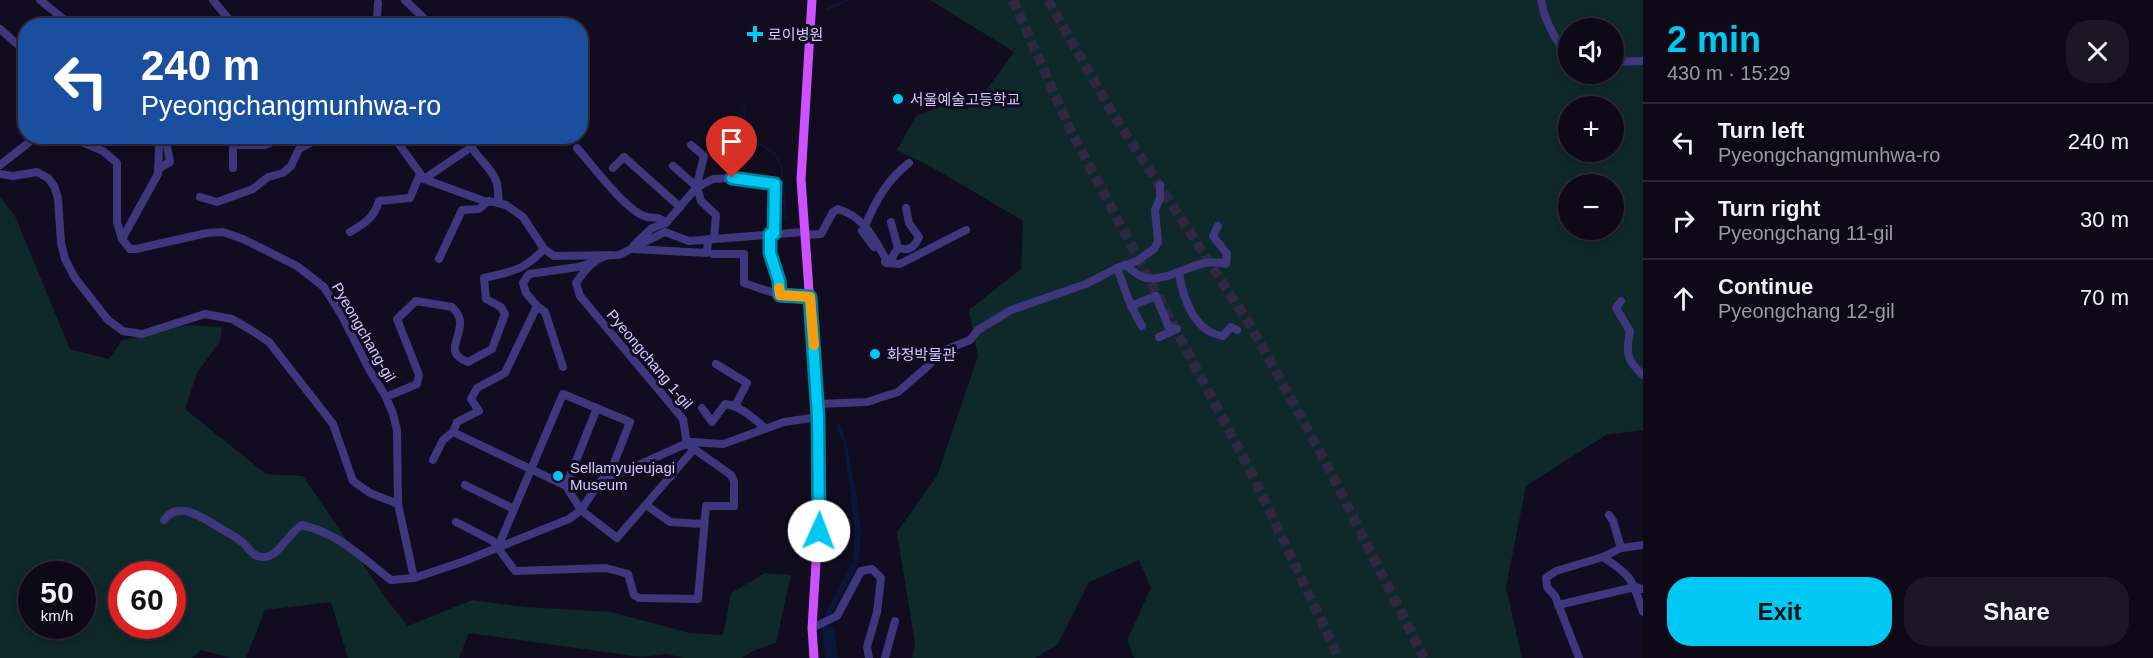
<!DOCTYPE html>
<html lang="en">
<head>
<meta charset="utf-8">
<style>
	body { margin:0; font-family:Helvetica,"Noto Sans KR",sans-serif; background:#1b1724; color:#f1f3f6; height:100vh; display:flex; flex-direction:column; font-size:22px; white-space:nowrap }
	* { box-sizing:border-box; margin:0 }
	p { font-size:20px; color:#9a9aa1 }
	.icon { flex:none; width:33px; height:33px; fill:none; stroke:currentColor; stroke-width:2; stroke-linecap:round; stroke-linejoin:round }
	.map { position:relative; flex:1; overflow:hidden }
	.drawer { display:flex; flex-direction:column; background:#0d0917; width:510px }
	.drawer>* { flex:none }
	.banner { position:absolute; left:18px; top:18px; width:570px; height:126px; border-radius:24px; box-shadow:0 3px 9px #0003,0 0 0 2px #2d2a36; background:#1a4fa0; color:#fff; overflow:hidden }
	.buttons { position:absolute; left:1558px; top:18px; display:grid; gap:12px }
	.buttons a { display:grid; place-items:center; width:66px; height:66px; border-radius:50%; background:#0d0917; box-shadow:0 3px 9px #0003,0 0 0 2px #2d2a36; font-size:30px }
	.speed { position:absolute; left:18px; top:561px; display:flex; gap:12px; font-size:30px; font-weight:700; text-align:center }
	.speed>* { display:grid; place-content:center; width:78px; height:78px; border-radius:50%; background:#0d0917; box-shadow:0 3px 9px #0003,0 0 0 2px #2d2a36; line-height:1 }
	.speed small { font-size:15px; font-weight:400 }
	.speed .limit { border:9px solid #d22; background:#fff; color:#111 }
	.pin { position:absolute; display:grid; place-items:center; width:51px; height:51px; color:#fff; margin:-62px -26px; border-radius:50% 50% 50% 0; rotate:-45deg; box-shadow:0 0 6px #0007 }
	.pin .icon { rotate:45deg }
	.me { position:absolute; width:66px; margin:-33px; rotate:2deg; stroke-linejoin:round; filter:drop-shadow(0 0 4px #0008) }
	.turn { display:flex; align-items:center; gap:21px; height:126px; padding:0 24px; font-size:27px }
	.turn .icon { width:78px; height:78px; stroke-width:2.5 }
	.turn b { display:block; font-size:42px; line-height:51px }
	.round { display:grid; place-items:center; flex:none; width:63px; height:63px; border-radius:24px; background:#1b1724 }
	.overview { display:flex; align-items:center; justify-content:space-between; height:102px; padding:0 24px }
	h1 { font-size:36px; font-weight:700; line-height:45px; color:#00c8f5 }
	.cta { display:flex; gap:12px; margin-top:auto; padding:12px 24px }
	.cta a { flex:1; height:69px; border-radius:24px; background:#00c8f5; color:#111; font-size:24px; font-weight:700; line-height:69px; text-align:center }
	.cta a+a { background:#1b1724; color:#f1f3f6 }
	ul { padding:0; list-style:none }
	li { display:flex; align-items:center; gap:18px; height:78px; padding:0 24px; border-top:2px solid #2d2a36 }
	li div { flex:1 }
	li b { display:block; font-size:22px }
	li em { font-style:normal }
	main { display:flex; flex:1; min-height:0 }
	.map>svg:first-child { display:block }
</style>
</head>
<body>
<main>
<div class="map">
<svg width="1643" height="658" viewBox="0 0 1643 658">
	<rect width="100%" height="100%" fill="#110c1f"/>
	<g fill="#0f2829" fill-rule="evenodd">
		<path d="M930,0H1643V430L1606,435L1526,486L1506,587L1522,658H1134L1127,640L1151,588L1139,560L1089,582L1058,644L1035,658H912L915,644L897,532L937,476L978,356L969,310L1021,269L1023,221L935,169L897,150L916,116L942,106L967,109L984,93L1014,52ZM1569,28H1614V74H1569ZM1569,106H1614V152H1569ZM1569,184H1614V230H1569Z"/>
		<path d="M0,197L15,216L70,349L109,359L122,340L188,325L222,327L220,341L197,373L185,409L266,474L303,476L388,601L408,626L472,600L526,607L612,612L689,633L723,635L731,593L765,573L791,575L776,643L753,651L742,658H684L667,654L641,657L469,633L459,658H348L331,602L265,610L246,658H231L201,650L192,658H0ZM32,574H82V626H32ZM122,574H172V626H122Z"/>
	</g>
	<path fill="#09173b" d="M840,424C850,450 867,538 857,564C850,581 837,595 831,612C826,625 830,644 831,658H825L822,625L827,611L853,561L855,532L844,443L835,425Z"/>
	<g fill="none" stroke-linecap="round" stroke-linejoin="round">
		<g stroke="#09173b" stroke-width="2">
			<path d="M827,9L848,0"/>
			<path d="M744,108L746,127L754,139L777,156L782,171L786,220"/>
			<path d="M829,616L858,562L860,531L855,494"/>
		</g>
		<path stroke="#09173b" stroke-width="12" d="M828,632L832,658"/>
		<g stroke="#2e2841" stroke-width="10" stroke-dasharray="10 5" stroke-linecap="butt">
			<path d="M1013,0L1070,129L1253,476L1339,658"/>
			<path d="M1048,0L1113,114L1250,325L1323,457L1424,658"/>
		</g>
		<g stroke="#3f377e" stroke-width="8">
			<path d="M40,0L72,26"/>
			<path d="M213,0L231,22L237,26"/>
			<path d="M405,0L432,26"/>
			<path d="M1541,0C1544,19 1555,41 1569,55"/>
			<path d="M378,3L377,18L381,26"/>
			<path d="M0,29L26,52"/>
			<path d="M1614,62L1643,61"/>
			<path d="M68,136L103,151L117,163V222L122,239"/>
			<path d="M155,136L159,147L158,174L122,239L130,249H136L207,233L223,232L243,239L297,266L324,287L341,314L370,371L386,397L393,414L397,430L398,504L414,578"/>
			<path d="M340,136L370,142L396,140L395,138"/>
			<path d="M393,136L424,179L484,201L494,202L506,205L523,217L544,249L554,256L619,255L665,232L689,241L804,232"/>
			<path d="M468,136C472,157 491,164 497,183C498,189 498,197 499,203"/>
			<path d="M691,145L704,156L697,184L701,185"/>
			<path d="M577,148C592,165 624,208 644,216C653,220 656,214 666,223"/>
			<path d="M0,165L37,136"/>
			<path d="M673,166L697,187L701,201L716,215L714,239"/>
			<path d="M233,168V145H265L289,136"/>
			<path d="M613,168L624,157L680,207"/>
			<path d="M158,169L170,162L165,136"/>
			<path d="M0,174L13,176L37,172L48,178L54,186L58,198L61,243L65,259L75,278L108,320L123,331L142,334L205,314L232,319L251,330L269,342L333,424L353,481L370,493L398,504"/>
			<path d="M424,179L470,148"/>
			<path d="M200,197L217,202L253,189L268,177L283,173L291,166L299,149L312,142L316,136"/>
			<path d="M866,224C876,200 888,179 909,163"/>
			<path d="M862,231L874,247"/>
			<path d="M350,232C364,224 374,218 379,201L410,198L420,174"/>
			<path d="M770,235V253L779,281L780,295"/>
			<path d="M805,235L821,234L833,212L838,209C865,217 874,239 887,261L891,259L898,248L891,222"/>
			<path d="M634,245L652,228L666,223L697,187L713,179L732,178L775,184L774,234"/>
			<path d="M898,248C910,252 915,246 919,237L909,223L906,208"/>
			<path d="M632,249L707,253L708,239"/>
			<path d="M713,254H744V283L780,295L809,297"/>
			<path d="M439,259L462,210L479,209L489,201"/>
			<path d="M885,262L886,263L900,264L966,230"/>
			<path d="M1125,265C1131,269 1139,277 1146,278C1174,282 1198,255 1226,264L1227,254L1213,236L1218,226"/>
			<path d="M1117,268L1131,306L1142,326"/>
			<path d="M1179,273C1183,298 1194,332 1223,336L1231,327L1237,330"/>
			<path d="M1621,301L1616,308L1630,331C1626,353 1626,360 1643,375"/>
			<path d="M537,306L545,312L563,367"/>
			<path d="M1131,306L1156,296L1169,328L1177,329L1159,337"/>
			<path d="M716,364L747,383L735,406"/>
			<path d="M386,397L417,384L419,375L397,319L416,301L452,307C457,312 461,317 460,324C460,340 444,353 468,362L492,349L505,314L501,307L486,299L484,278C513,271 523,271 544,249"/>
			<path d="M817,404L867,402L898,392L928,366L940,352L970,340L978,330L1011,310L1086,284L1117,268L1137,261L1154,249L1158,242L1155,210L1160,198V185"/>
			<path d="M702,408L712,422L725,404C741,406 753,418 765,428"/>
			<path d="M453,432L566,486L581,510L617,538L694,449"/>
			<path d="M433,460L443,440L453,432L457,422L479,411L471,399L477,388L505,373L537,306L526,293L523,283L529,274L578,267L591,263"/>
			<path d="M465,485L514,509"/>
			<path d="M566,486L597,408"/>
			<path d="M646,505L670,522L704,524"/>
			<path d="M1609,515L1613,521L1621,548"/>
			<path d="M164,520C178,500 202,517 218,527C225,531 235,536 242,542C249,548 253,558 264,557C279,557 288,533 302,525C340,534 362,558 391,580L414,578L462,562L569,519L581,510L599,483L605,480L681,446L692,442L723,444L784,422L818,417"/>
			<path d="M456,522L493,541L515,571L606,568L628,574L634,595L639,598L698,599L706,506H734V481L731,475L687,444L683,419L580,296L576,283C585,270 593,259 609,255"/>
			<path d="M498,547L563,394L630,422L614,463L601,481"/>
			<path d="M1603,557C1632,576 1632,579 1643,612"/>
			<path d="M1558,605L1635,587L1643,589"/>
			<path d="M812,628L837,616L861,571L872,569L881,578L877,612L867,647L869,658"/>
			<path d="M885,658L895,621"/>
			<path d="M1579,658L1555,596L1547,587L1546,578L1556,571L1603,557L1621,548L1643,545"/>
		</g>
		<path stroke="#cc51ff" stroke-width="9" d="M812,0L801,179L818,417L820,497L812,628L814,658"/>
	</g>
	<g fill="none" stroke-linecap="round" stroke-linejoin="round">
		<defs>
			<path id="route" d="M732,178L775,184L774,234H770V253L779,281L780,295L810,297L818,417L819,531"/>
		</defs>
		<use href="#route" stroke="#00829f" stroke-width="15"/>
		<use href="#route" stroke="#00c8f5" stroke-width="10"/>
		<path stroke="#f59e0b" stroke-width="10" d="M779,288L780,295L810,297L814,345"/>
	</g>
	<g fill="#00c8f5" stroke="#110c1f" stroke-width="2">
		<path d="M752 25h6v6h6v6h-6v6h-6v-6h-6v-6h6z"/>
		<circle cx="898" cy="99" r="6"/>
		<circle cx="875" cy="354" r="6"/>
		<circle cx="558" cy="476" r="6"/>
	</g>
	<g text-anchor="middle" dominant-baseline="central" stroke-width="6" stroke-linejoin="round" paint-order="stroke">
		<g font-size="15" fill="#d4caff" stroke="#110c1f" text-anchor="start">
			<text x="768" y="34">로이병원</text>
			<text x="910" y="99">서울예술고등학교</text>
			<text x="887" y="354">화정박물관</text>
			<text x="570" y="467">Sellamyujeujagi<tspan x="570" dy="17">Museum</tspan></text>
		</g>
		<g font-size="15" fill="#d4caff" stroke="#110c1f">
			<text transform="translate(364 332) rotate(60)">Pyeongchang-gil</text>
			<text transform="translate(650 359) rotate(50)">Pyeongchang 1-gil</text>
		</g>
	</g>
</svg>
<div class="buttons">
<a><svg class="icon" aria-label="sound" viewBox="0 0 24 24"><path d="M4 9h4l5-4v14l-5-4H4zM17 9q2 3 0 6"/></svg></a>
<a>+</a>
<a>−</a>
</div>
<div class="speed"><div>50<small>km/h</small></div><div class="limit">60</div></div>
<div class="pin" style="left:732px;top:178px;background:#d93025"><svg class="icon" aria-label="arrive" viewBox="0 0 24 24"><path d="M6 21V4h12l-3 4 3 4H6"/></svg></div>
<svg class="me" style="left:819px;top:531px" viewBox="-20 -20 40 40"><circle r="19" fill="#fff"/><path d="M0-13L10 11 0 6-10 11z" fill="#00c8f5"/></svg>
<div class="banner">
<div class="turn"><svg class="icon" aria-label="left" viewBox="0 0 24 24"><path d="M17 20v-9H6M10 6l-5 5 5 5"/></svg><div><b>240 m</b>Pyeongchangmunhwa-ro</div></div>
</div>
</div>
<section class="drawer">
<div class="overview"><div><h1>2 min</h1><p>430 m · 15:29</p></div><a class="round"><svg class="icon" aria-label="close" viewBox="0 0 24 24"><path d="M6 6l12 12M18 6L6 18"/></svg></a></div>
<ul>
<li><svg class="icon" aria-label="left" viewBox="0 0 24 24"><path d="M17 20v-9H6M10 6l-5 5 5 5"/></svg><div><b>Turn left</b><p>Pyeongchangmunhwa-ro</p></div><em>240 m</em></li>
<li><svg class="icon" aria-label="right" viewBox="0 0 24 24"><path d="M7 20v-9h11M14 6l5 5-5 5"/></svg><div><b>Turn right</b><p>Pyeongchang 11-gil</p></div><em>30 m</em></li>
<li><svg class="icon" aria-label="ahead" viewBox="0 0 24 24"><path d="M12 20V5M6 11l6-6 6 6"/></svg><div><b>Continue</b><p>Pyeongchang 12-gil</p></div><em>70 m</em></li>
</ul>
<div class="cta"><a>Exit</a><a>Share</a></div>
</section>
</main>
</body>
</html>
